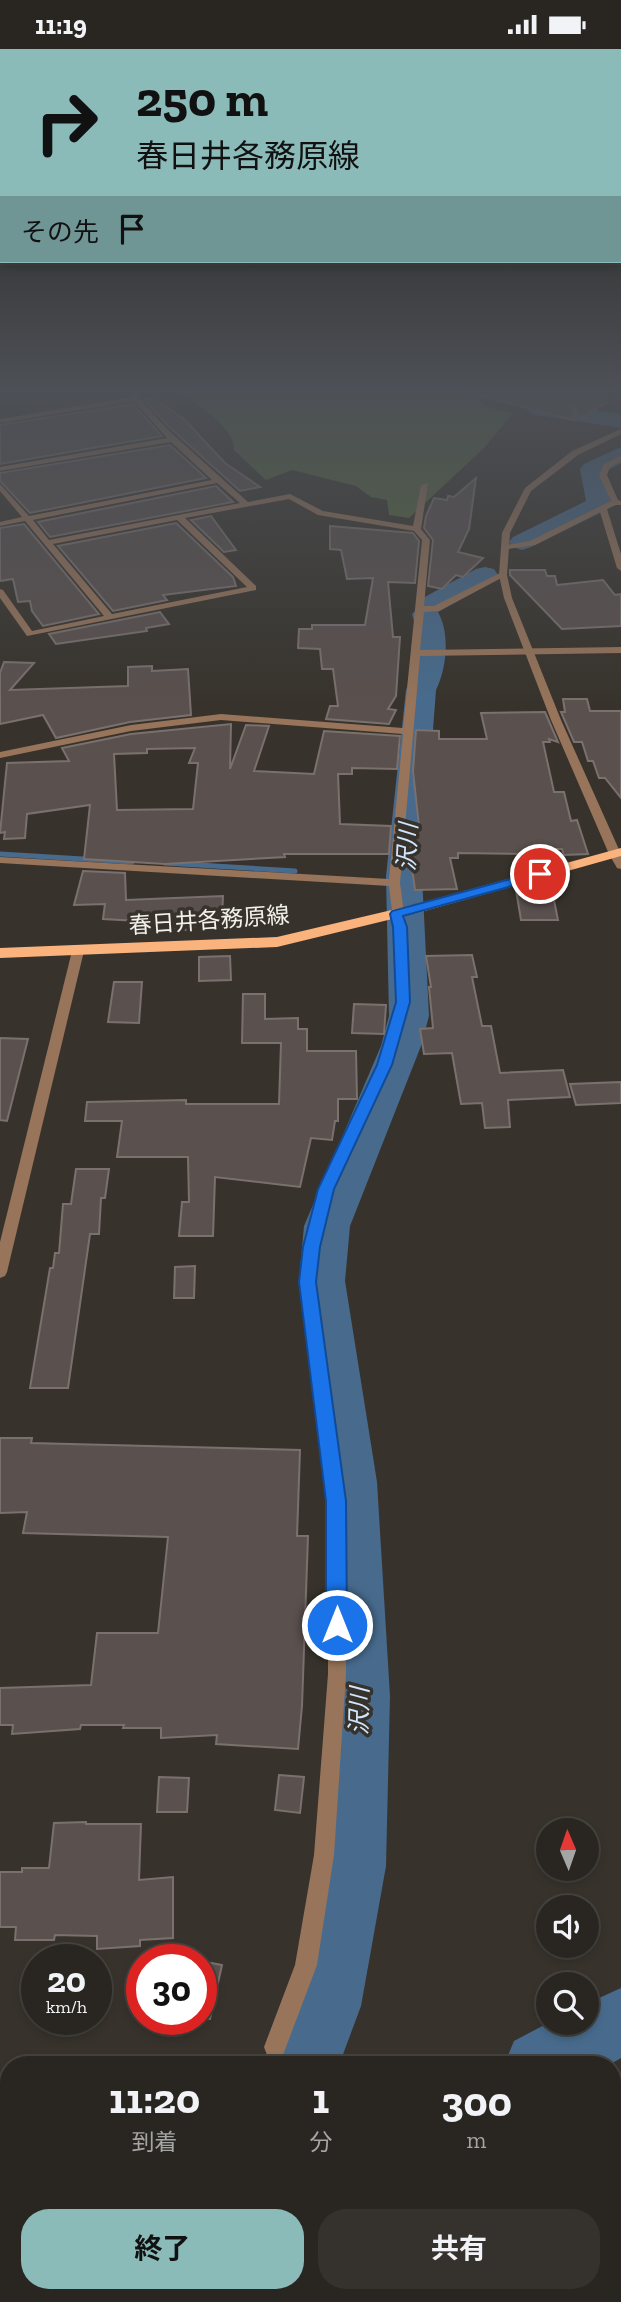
<!DOCTYPE html>
<html lang="ja">
<head>
<meta charset="utf-8">
<style>
	body { margin:0; font-family:"Zilla Slab","Noto Sans JP",serif; background:#35322e; color:#f1f3f6; height:100vh; display:flex; flex-direction:column; font-size:26px; white-space:nowrap }
	* { box-sizing:border-box; margin:0 }
	p { font-size:23px; color:#a5a5a5 }
	.icon { flex:none; width:38px; height:38px; fill:none; stroke:currentColor; stroke-width:2; stroke-linecap:round; stroke-linejoin:round }
	.map { position:relative; flex:1; overflow:hidden }
	.sheet { position:absolute; left:0px; top:2007px; width:621px; height:247px; display:flex; flex-direction:column; background:#292621; border-radius:28px 28px 0 0; box-shadow:0 4px 10px #0003,0 0 0 2px #45433f }
	.sheet>* { flex:none }
	.banner { position:absolute; left:0px; top:0px; width:621px; height:214px; box-shadow:0 4px 10px #0003,0 0 0 2px #45433f; background:#8bbbb9; color:#111; overflow:hidden }
	.needle { width:46px; rotate:358deg }
	.controls { position:absolute; left:536px; top:1769px; display:grid; gap:14px }
	.controls a { display:grid; place-items:center; width:63px; height:63px; border-radius:50%; background:#292621; box-shadow:0 4px 10px #0003,0 0 0 2px #45433f; font-size:35px }
	.speed { position:absolute; left:21px; top:1895px; display:flex; gap:14px; font-size:35px; font-weight:700; text-align:center }
	.speed>* { display:grid; place-content:center; width:91px; height:91px; border-radius:50%; background:#292621; box-shadow:0 4px 10px #0003,0 0 0 2px #45433f; line-height:1 }
	.speed small { font-size:18px; font-weight:400 }
	.speed .limit { border:10px solid #d22; background:#fff; color:#111 }
	.pin { position:absolute; display:grid; place-items:center; width:60px; height:60px; color:#fff; margin:-30px; border:4px solid #fff; border-radius:50%; box-shadow:0 2px 7px #0007 }
	.me { position:absolute; width:77px; margin:-38px; rotate:0deg; stroke-linejoin:round; filter:drop-shadow(0 0 5px #0008) }
	.turn { display:flex; align-items:center; gap:24px; height:147px; padding:0 21px; font-size:32px }
	.turn .icon { width:91px; height:91px; stroke-width:2.5 }
	.turn b { display:block; font-size:49px; line-height:60px }
	.then { display:flex; align-items:center; height:66px; padding:0 21px; background:#0003; gap:14px; font-size:26px }
	.eta { display:flex; justify-content:space-evenly; align-items:center; height:119px; text-align:center }
	.eta b { font-size:42px; font-weight:700; line-height:49px }
	.button { display:flex; gap:14px; margin-top:auto; padding:14px 21px }
	.button a { flex:1; height:80px; border-radius:28px; background:#8bbbb9; color:#111; font-size:28px; font-weight:700; line-height:80px; text-align:center }
	.button a+a { background:#35322e; color:#f1f3f6 }
	.status { display:flex; justify-content:space-between; align-items:center; height:49px; padding:0 35px; background:#292621; direction:ltr }
	.status svg { height:19px; fill:currentColor }
	.map>svg:first-child { display:block }
</style>
</head>
<body>
<div class="status"><b>11:19</b><svg viewBox="0 0 49 12"><path d="M0 12V9h3v3zM5 12V6h3v6zM10 12V3h3v9zM15 12V0h3v12zM26 1h20v11H26zM47 4h2v5h-2z"/></svg></div>
<div class="map">
<svg width="621" height="2253" viewBox="0 0 621 2253">
	<rect width="100%" height="100%" fill="#37332c"/>
	<path fill="#433c2f" d="M621,2119V2253H386L399,2245H612L613,2124Z"/>
	<path fill="#54683e" d="M178,340H462L488,358L513,364L485,398L409,469L389,466L387,451L371,448L356,437L292,421L266,431L234,401C234,375 195,357 178,340Z"/>
	<g fill="none" stroke-linecap="round" stroke-linejoin="round">
		<g stroke="#486b8d" stroke-width="5">
			<path d="M0,805L132,813"/>
			<path d="M165,814L295,822"/>
		</g>
		<g fill="#486b8d" fill-rule="evenodd">
			<path d="M538,340H558L550,355L621,365V379L531,365L525,358Z"/>
			<path d="M621,398V414L605,423L611,455L608,460L531,498L522,501L513,498L509,493L513,488L586,452L580,420L584,415Z"/>
			<path d="M485,518L494,520L498,526L494,532L438,563C450,584 447,619 436,641L422,827L429,967L421,997L350,1177L345,1232L377,1433L390,1647L386,1817L361,1957L339,2016H271L293,1957L322,1817L332,1647L325,1433L299,1232L304,1177L381,997L389,967L386,827L406,641C417,619 420,588 412,565L419,558L417,556L421,550L476,520Z"/>
			<path d="M621,1939V2009L609,2016H504L514,1992L548,1974H586V1955Z"/>
			<path d="M28,2245H118L114,2253H25Z"/>
		</g>
	</g>
	<g fill="#5a504e" stroke="#7a706e" stroke-width="2" fill-rule="evenodd">
		<path d="M482,340H610L600,349L610,351L580,370L573,355L574,371L481,347Z"/>
		<path d="M153,349L184,370L225,414L260,438L240,442L169,378L144,351Z"/>
		<path d="M133,355L162,387L0,415V376Z"/>
		<path d="M170,396L206,429L30,464L0,432V424Z"/>
		<path d="M476,429L469,480L458,503L483,509L463,528L456,526L442,540L428,537L433,491L424,479L426,467L434,449L447,451L448,447L454,448Z"/>
		<path d="M216,437L233,453L50,488L38,473Z"/>
		<path d="M211,467L236,501L224,503L191,471Z"/>
		<path d="M176,474L233,528L236,537L163,546L167,551L113,562L58,497Z"/>
		<path d="M24,475L99,565L43,577L32,562L30,552L18,553L13,530L0,532V479Z"/>
		<path d="M330,477L413,484L419,492L415,534L388,533L393,588H400L396,647L388,660L396,661L389,675L326,670L330,657H338L333,620H322L320,600L298,599L299,580H312V576H365L373,529L347,530L341,501L330,500Z"/>
		<path d="M510,521H545L547,527H555L557,536L603,531L615,546L621,545V577L562,580L510,526Z"/>
		<path d="M160,563L169,575L146,579L147,582L56,595L49,585Z"/>
		<path d="M4,613L34,614L10,641L128,637V618L152,617V622L188,620L191,666L130,673L56,689L43,666L0,675V624Z"/>
		<path d="M563,650H587L590,662H621V749L605,729H599L593,712H588L582,693H574L561,663H565Z"/>
		<path d="M545,663L558,693L549,690L550,693H543L554,743H564L571,772L577,771L588,805L564,806L562,800H525L524,805L458,804V809H450L457,840L415,841L410,805H405L408,777H419L413,722L416,681L439,682V690H487L481,664Z"/>
		<path d="M231,675L230,720L246,676L269,677L254,722L314,725L324,682L400,687L397,720L352,719V725H338L340,775L391,777L389,805H284L285,808L165,815L84,810L90,756L27,765L25,789L4,790L5,783L0,784L7,714L69,712L62,699L131,685ZM195,699L189,714H198L193,760L117,761L114,705L147,704V700Z"/>
		<path d="M83,822L125,824L126,851L223,847L222,868H195L194,881H175V874L103,870L105,855L74,856Z"/>
		<path d="M516,841H552L558,871H521Z"/>
		<path d="M472,906L477,928H472L482,977H491L500,1024L563,1021L570,1048L508,1051L510,1078L485,1079L482,1054L461,1055L452,1004L424,1005L420,980L433,979L429,938H431L426,907Z"/>
		<path d="M230,907L231,931L199,932V908Z"/>
		<path d="M114,933H142L139,974L108,973Z"/>
		<path d="M243,945H265V970L298,969V980H307V1002H356L357,1050H338V1072H335L332,1091L311,1089L300,1138L215,1128L213,1187H179L182,1153H189L188,1108H117L122,1072H85L87,1053L186,1051V1055H279L281,994H242Z"/>
		<path d="M354,955L386,956L384,985L352,984Z"/>
		<path d="M0,989L28,990L7,1072L0,1071Z"/>
		<path d="M621,1033V1054L576,1056L570,1035Z"/>
		<path d="M76,1120H109L105,1149H101L99,1185H90L68,1339H30L50,1219H53L55,1204H59L63,1155H71Z"/>
		<path d="M195,1217L194,1249H174L175,1218Z"/>
		<path d="M0,1389H32L31,1394L300,1401L297,1487H308L302,1657L298,1700L216,1695L217,1686L161,1689V1679H123L124,1676H81L80,1680L12,1685L13,1676H0V1639L91,1636L97,1584H158L168,1488L23,1484L27,1463L0,1464Z"/>
		<path d="M279,1726L304,1728L300,1764L275,1761Z"/>
		<path d="M159,1728L189,1729L187,1763H157Z"/>
		<path d="M86,1773V1775H141L139,1831L173,1828V1889L140,1891V1897L97,1900V1887L55,1886L54,1891H15L16,1878H0V1823H22V1819H49L54,1774Z"/>
		<path d="M201,1912L222,1916L210,1970L201,1969Z"/>
	</g>
	<g fill="none" stroke-linecap="round" stroke-linejoin="round">
		<g fill="#97745a" fill-rule="evenodd">
			<path d="M128,340H135L140,350L167,380L248,453L290,445L323,462L413,477L421,436L428,434L421,480L430,491L424,557H434L500,524L507,526L439,562L424,563L420,601L621,598V604L420,607L400,834L406,879L409,952L392,1016L333,1140L318,1198L314,1233L344,1452L346,1625L334,1806L317,1916L283,2006L275,2009L267,2006L264,1998L295,1916L314,1806L328,1625V1452L300,1233L304,1198L319,1140L378,1016L397,952L394,879L389,837L0,814V808L389,830L403,685L221,671L131,682L0,709V703L131,676L221,665L403,679L422,491L414,482L318,466L289,450L185,469L256,537V541L27,587L0,549V540L3,541L32,582L104,567L25,472L0,477V473L22,468L0,442V435L29,467L212,431L171,393L0,422V418L167,389L134,352L0,374V370L132,348ZM217,434L240,454L49,491L33,471ZM177,471L247,538L112,565L53,495Z"/>
			<path d="M621,407V412L610,418L607,426L618,451L621,452V456H616L607,460L621,505V522L617,519L600,463L535,496L501,501V497L530,492L611,452L599,426L604,415Z"/>
			<path d="M615,802L621,806V820L617,819L609,805Z"/>
			<path d="M78,898L84,902L7,1223L5,1227L0,1229V1193L72,902Z"/>
			<path d="M181,2245H205L207,2253H183Z"/>
		</g>
		<path fill="#97745a" fill-rule="evenodd" d="M621,380V385L578,406L531,442L510,484L507,526L512,549L561,671L621,805L615,808L609,805L551,671L504,549L499,526L502,484L525,439L572,402Z"/>
		<path fill="#fab37d" fill-rule="evenodd" d="M621,799V807L421,863L277,898L0,909V899L277,888L413,856Z"/>
	</g>
	<linearGradient id="sky" x2="0" y2="1"><stop stop-color="#1e1c18"/><stop offset="0.52" stop-color="#4d5056"/><stop offset="1" stop-color="#4d5056" stop-opacity="0"/></linearGradient>
	<rect width="621" height="656" fill="url(#sky)"/>
	<path fill="#1a73e8" stroke="#114b97" stroke-width="2" d="M540,822L545,823V828L403,867L407,878L410,953L392,1016L334,1140L320,1198L316,1233L346,1452L347,1576L344,1583L337,1586L329,1583L326,1576V1452L299,1233L303,1198L318,1140L377,1016L396,953L393,878L390,865L392,862Z"/>
	<g text-anchor="middle" dominant-baseline="central" stroke-width="7" stroke-linejoin="round" paint-order="stroke">
		<g font-size="23" fill="#f3f1ec" stroke="#37332c">
			<text transform="translate(209 871) rotate(-4)">春日井各務原線</text>
		</g>
		<g font-size="24" font-style="italic" fill="#d1e7fe" stroke="#37332c">
			<text transform="translate(407 798) rotate(-87)">沢川</text>
			<text transform="translate(359 1662) rotate(-89)">沢川</text>
		</g>
	</g>
</svg>
<div class="controls">
<a><svg class="needle" viewBox="-14 -14 28 28"><path d="M0-13l5 13h-10z" fill="#e53935"/><path d="M0 13l5-13h-10z" fill="#a5a5a5"/></svg></a>
<a><svg class="icon" aria-label="sound" viewBox="0 0 24 24"><path d="M4 9h4l5-4v14l-5-4H4zM17 9q2 3 0 6"/></svg></a>
<a><svg class="icon" aria-label="search" viewBox="0 0 24 24"><circle cx="10" cy="10" r="6"/><path d="M15 15l6 6"/></svg></a>
</div>
<div class="speed"><div>20<small>km/h</small></div><div class="limit">30</div></div>
<div class="pin" style="left:540px;top:825px;background:#d93025"><svg class="icon" aria-label="arrive" viewBox="0 0 24 24"><path d="M6 21V4h12l-3 4 3 4H6"/></svg></div>
<svg class="me" style="left:337px;top:1576px" viewBox="-20 -20 40 40"><circle r="17" fill="#1a73e8" stroke="#fff" stroke-width="3"/><path d="M0-11L8 9 0 5-8 9z" fill="#fff"/></svg>
<div class="banner">
<div class="turn"><svg class="icon" aria-label="right" viewBox="0 0 24 24"><path d="M7 20v-9h11M14 6l5 5-5 5"/></svg><div><b>250 m</b>春日井各務原線</div></div>
<div class="then">その先<svg class="icon" aria-label="arrive" viewBox="0 0 24 24"><path d="M6 21V4h12l-3 4 3 4H6"/></svg></div>
</div>
<section class="sheet">
<div class="eta">
<div><b>11:20</b><p>到着</p></div>
<div><b>1</b><p>分</p></div>
<div><b>300</b><p>m</p></div>
</div>
<div class="button"><a>終了</a><a>共有</a></div>
</section>
</div>
</body>
</html>
